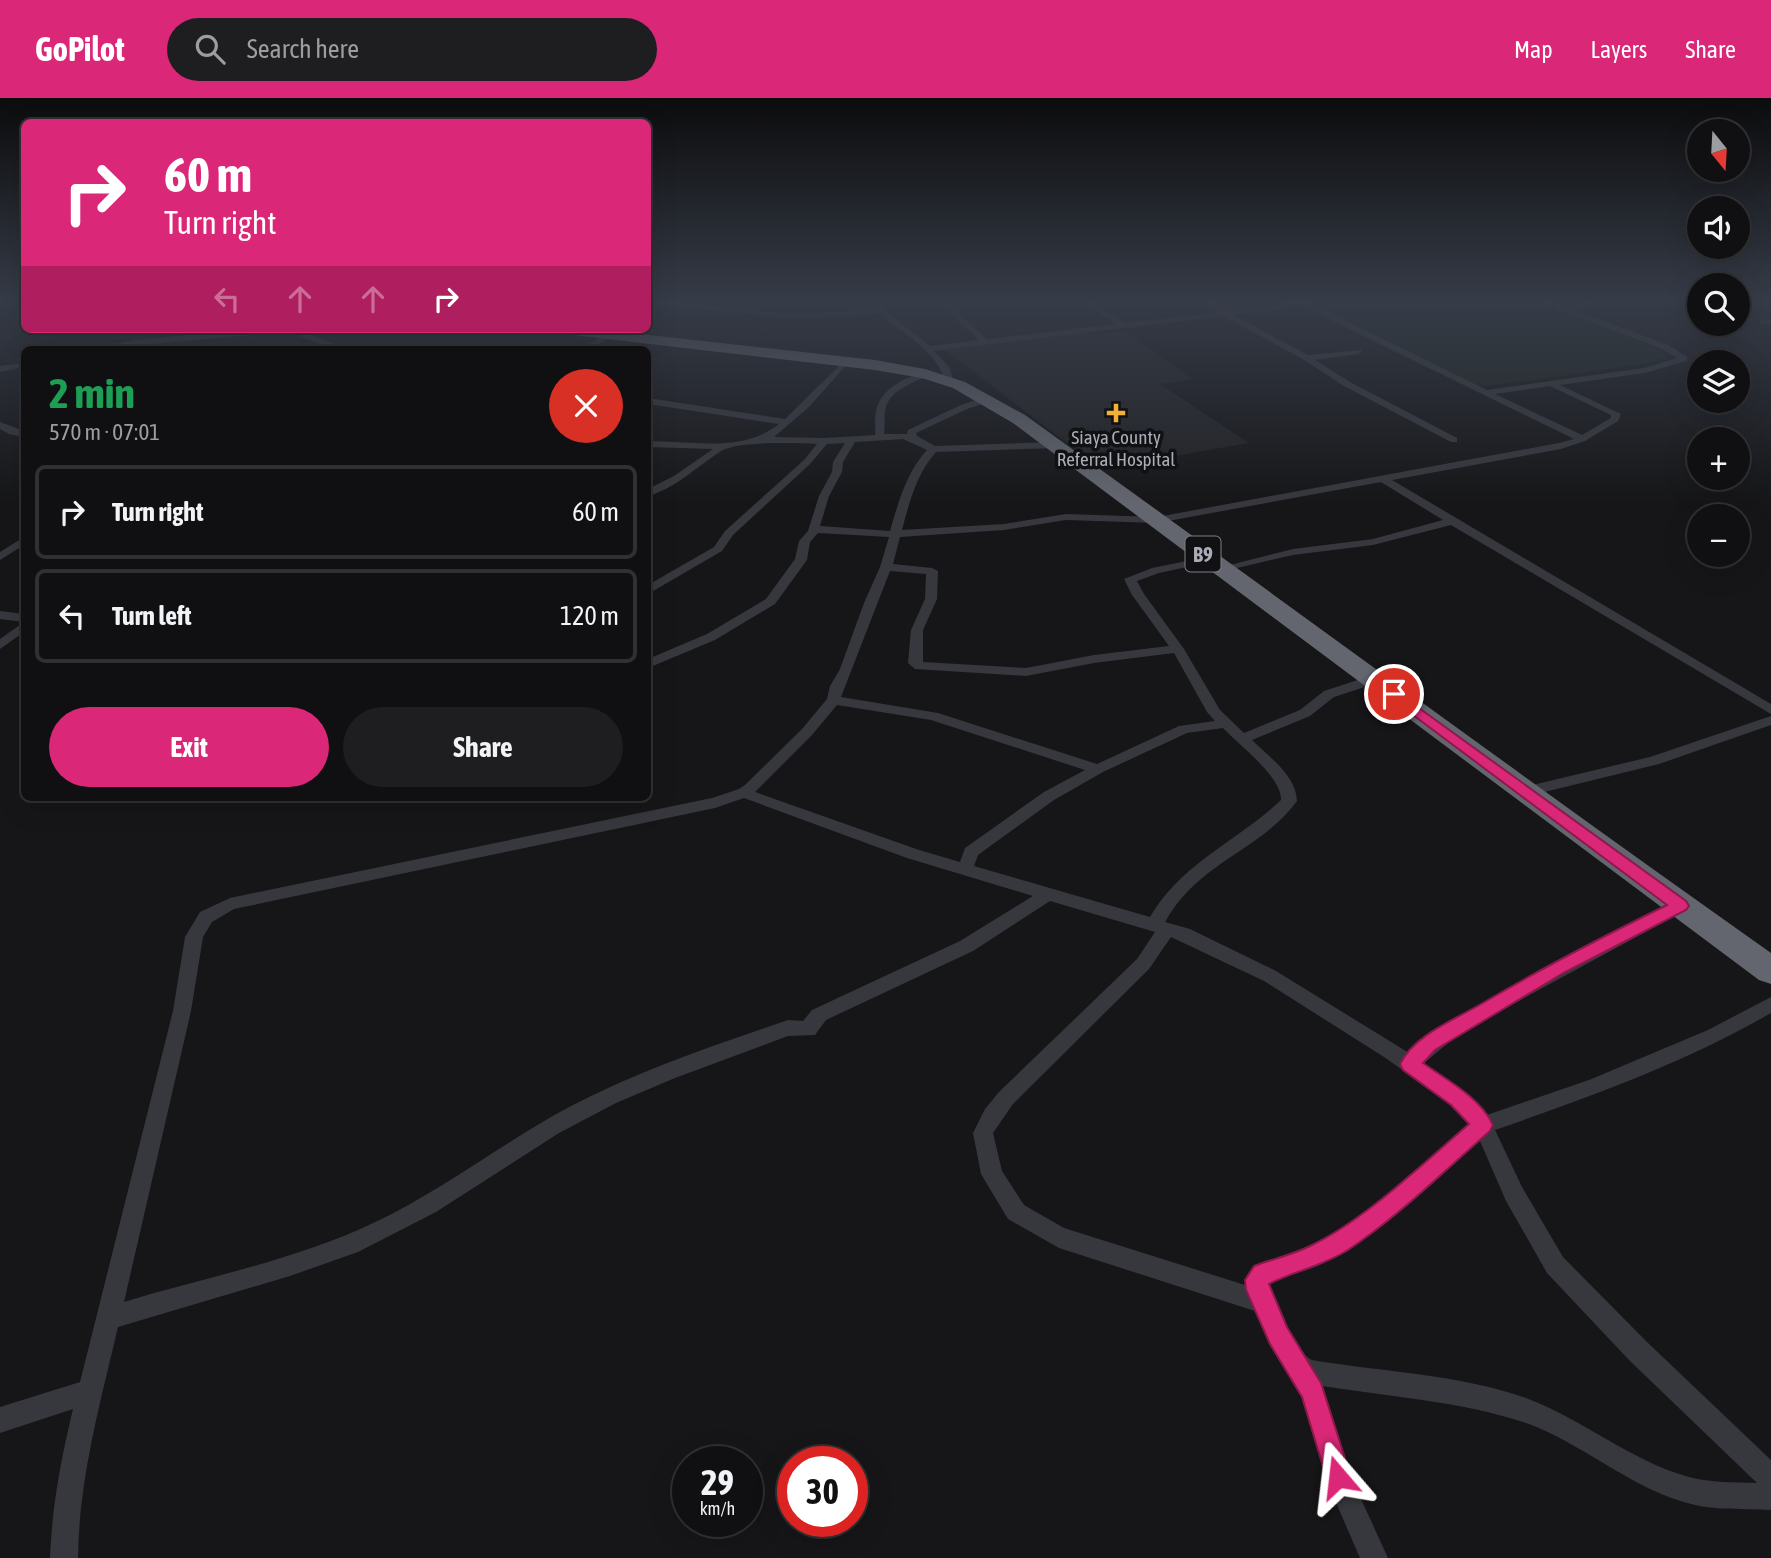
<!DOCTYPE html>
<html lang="en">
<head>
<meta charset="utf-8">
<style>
	body { margin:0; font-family:"Asap Condensed",sans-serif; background:#1e1e20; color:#f1f3f6; height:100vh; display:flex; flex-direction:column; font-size:26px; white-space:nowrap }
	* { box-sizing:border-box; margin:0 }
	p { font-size:23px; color:#9c9d9f }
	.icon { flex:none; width:38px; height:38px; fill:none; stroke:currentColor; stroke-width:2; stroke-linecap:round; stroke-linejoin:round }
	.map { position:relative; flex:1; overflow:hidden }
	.details { position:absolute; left:21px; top:248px; width:630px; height:455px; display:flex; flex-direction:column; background:#101012; border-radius:10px; box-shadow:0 7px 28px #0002,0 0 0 2px #303032 }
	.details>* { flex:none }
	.top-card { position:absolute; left:21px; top:21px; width:630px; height:214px; border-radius:10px; box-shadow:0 7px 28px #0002,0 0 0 2px #303032; background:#db2777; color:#fff; overflow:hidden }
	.needle { width:46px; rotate:162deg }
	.controls { position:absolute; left:1687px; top:21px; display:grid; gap:14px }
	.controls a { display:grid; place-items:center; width:63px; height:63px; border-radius:50%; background:#101012; box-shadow:0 7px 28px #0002,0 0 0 2px #303032; font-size:35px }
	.speed { position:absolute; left:672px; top:1348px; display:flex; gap:14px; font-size:35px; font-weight:700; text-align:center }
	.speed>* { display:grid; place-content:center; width:91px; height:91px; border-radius:50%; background:#101012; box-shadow:0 7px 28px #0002,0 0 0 2px #303032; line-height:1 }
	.speed small { font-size:18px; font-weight:400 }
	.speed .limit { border:10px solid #d22; background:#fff; color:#111 }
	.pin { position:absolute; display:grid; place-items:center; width:60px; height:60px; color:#fff; margin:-30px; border:4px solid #fff; border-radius:50%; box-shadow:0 2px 7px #0007 }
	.me { position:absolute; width:77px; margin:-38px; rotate:343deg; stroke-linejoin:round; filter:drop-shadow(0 0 5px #0008) }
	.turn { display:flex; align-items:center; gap:24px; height:147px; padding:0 28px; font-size:32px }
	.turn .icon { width:91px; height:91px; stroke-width:2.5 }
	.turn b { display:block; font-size:49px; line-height:60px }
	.lanes { display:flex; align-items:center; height:66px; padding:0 28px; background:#0003; justify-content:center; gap:35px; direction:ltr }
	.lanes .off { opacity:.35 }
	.round { display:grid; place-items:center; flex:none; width:74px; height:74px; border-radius:37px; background:#1e1e20 }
	.overview { display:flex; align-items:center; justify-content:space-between; height:119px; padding:0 28px }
	h1 { font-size:42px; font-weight:700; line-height:52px; color:#1e9e55 }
	.primary-button { display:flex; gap:14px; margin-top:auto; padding:14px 28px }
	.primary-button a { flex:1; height:80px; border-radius:42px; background:#db2777; color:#fff; font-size:28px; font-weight:700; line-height:80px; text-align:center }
	.primary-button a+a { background:#1e1e20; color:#f1f3f6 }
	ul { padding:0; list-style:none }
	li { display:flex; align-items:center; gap:21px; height:94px; margin:0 14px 10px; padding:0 14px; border:4px solid #303032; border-radius:10px }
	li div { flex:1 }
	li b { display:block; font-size:26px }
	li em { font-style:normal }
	header { display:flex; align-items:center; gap:42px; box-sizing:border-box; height:98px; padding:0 35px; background:#db2777; color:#fff }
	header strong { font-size:33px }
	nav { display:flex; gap:38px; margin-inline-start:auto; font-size:24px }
	.search { width:490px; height:63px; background:#1e1e20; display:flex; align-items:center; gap:18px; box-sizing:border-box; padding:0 24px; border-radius:38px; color:#9c9d9f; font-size:26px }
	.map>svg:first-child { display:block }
</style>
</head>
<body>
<header>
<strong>GoPilot</strong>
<div class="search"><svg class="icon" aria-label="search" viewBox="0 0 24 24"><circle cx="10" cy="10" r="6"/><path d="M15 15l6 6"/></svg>Search here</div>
<nav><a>Map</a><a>Layers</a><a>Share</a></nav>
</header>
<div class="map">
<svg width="1771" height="1460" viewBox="0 0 1771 1460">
	<rect width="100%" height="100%" fill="#161618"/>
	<path fill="#222225" d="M1079,231L1088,237L1125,233L1193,281L1160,286L1249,345L1101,371L941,249Z"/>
	<path fill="#1c231d" d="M1299,201H1538L1655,249L1668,258L1651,265L1481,289Z"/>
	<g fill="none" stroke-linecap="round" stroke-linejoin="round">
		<g fill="#37383d" fill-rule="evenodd">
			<path d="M862,201H870L930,248L979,242L935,201H942L987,241L1116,226L1078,201H1087L1125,225L1219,214L1203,201H1211L1227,213L1277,208L1292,201H1302L1487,292L1644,270L1677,260L1662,251L1563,213H1557V210L1537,201C1547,201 1554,206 1564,208C1577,209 1599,201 1614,201L1572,211L1668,247L1687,259V263L1645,275L1560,287L1621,316L1618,323L1585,343L1561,351L1392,382L1771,606V616L1451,427L1373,447L1293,457L1224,473L1218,470L1293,451L1373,441L1443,422L1381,384L1157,425L1066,422L1004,432L900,439L893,466L932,470L938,473L937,501L923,532V564L1026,570L1094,557L1169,548L1132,497L1124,481L1152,470L1211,458L1215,459V463L1159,475L1137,483L1144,496L1184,551L1220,612L1244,635L1300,612L1324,593L1370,578H1380V584L1334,599L1310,618L1252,642C1269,659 1296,677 1297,703C1262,752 1198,764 1165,824L1190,831L1276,873L1409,955L1439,930L1467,913L1674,804H1686L1689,808L1686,812L1480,924L1453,941L1424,965L1465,994L1487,1017L1589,982L1708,932L1771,899V915C1684,965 1590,999 1495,1032L1522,1089L1563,1159L1647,1244L1771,1362V1412C1745,1410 1717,1413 1691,1406C1630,1391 1582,1344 1523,1324C1459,1303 1390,1299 1323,1288L1350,1377L1388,1460H1360L1325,1379L1302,1299L1270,1246L1255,1213L1059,1150L1008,1121L981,1076L973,1035L985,1011L999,994L1137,861L1155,834L1050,803L973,853L826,922L815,937L788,938L675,980L616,1005L559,1035L436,1114L358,1154L290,1178L118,1229C100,1306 79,1381 78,1460H50C52,1408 61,1361 73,1311L0,1335V1309L80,1284L173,913L185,839L200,814L230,800L712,700L739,691L745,687L802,631L827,601L830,588L840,571L864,505L880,469L889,439L818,435L810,444L807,462L775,506L715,542L648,570V561L707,536L766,501L795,461L799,443L808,433L819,398L832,374L833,364L845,345L827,346L810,366L733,437L722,453L648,496V487L714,449L725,433L804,362L817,346C796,345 740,343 723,352C698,367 677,390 648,398V391L674,378L713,351L648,349V343C692,343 743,355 779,326L648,306V300L785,321L845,262L849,264L809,309L774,339L824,340L875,337C876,329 874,322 876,314C879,291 905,280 925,273L929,276L928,278C911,285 888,293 885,313C884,321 885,329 884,336H907L908,332L961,307L988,298L991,299V303L967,311L916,335L917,338L935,348L1055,344L1060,347L1055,350L936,354C917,375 909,405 902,432L1004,426L1066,416L1157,419L1559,345L1574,341L1296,205L1278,212L1233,217L1308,257L1362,252L1359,256L1315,262L1350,284L1457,340V344H1451L1344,288L1304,262L1224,218L934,253L950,270L953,283L949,286L945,283C938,254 902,234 880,216L791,220L648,206V202L791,216L874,212ZM1550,288L1611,317V320L1582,337L1495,296ZM903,341L927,352C907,373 898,405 890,433L820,428L829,398L842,374L843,364L855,344ZM890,473L926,476L925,501L911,532L908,565L915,571L1026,578L1094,565L1174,555L1207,614L1215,623L1179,628L1097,666L938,615L841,599ZM837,607L931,622L1085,672L1044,694L965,750L960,764L919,752L755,694L812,637ZM1223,630C1239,647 1282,679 1281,702C1238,743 1181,765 1150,819L974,768L978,757L1054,702L1103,674L1187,635ZM744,700L907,760L1033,798L960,843L812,912L803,923L788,922C715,947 640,972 571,1008C503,1044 442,1093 371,1126C293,1163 205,1179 124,1204L191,913L203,839L212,824L234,811L715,710ZM1171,839L1264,883L1384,959L1451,1006L1470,1026C1424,1064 1363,1123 1310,1148C1292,1157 1272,1160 1254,1168L1249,1174L1245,1187L1064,1130L1024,1107L1002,1073L993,1035L1013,1006L1149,871ZM1480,1043L1506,1103L1547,1175L1629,1262L1757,1385C1734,1384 1711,1385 1689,1379C1633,1364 1582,1321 1526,1300C1458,1276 1383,1274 1312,1262C1297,1255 1269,1203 1269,1186C1286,1177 1306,1174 1324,1165C1382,1136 1431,1085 1480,1043Z"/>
			<rect x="1760" y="222" width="11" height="4"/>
			<path d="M257,231H277L250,237L85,252L135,242Z"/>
			<path d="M298,231H306L308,235L347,252H336L302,239Z"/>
			<path d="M605,235L612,237L591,252H582Z"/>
			<path d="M24,265V269L0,274V268Z"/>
			<path d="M0,324L24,333V339L9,336L0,331Z"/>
			<path d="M24,439V447L0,462V454Z"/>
			<path d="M0,513L24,516V524L0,521Z"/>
			<path d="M24,524V534L0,551V541Z"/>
			<path d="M1771,618V627L1659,666L1524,699L1516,694L1524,689L1650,659Z"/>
		</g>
		<path fill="#63666e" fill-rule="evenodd" d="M549,231H595L875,262L925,271L965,284L1025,317C1274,496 1521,678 1771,855V886L1759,882L1013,325L953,290L922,280L875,272L556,235Z"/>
	</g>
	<linearGradient id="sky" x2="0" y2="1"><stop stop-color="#0c0c0d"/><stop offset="0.5" stop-color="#363c48"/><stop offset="1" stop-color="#363c48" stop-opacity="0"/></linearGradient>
	<rect width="1771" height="406" fill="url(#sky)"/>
	<path fill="#db2777" stroke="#8e194d" stroke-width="2" d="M1394,592L1686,803L1689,808L1686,812L1565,874L1435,952L1423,965C1447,982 1481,1000 1493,1027L1490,1033C1444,1073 1399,1118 1348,1152C1323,1168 1294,1173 1269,1186L1287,1229L1321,1285L1351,1379L1348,1388L1338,1392L1329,1388L1302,1299L1270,1246L1246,1192L1245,1182L1254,1168C1272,1161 1292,1157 1310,1148C1365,1122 1422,1066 1469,1026L1451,1007L1403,972L1400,966C1414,937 1454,922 1481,906C1542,870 1604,838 1667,807L1389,599V593Z"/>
	<path fill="#f2b134" stroke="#111113" stroke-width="2.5" d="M1112.5 304.5h7v7h7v7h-7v7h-7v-7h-7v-7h7z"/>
	<g text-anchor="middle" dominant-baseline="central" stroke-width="7" stroke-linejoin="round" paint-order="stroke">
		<g font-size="19" fill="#a8adb8" stroke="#111113">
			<text x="1116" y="339">Siaya County<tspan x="1116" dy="22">Referral Hospital</tspan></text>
		</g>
		<rect fill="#111113" stroke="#7b7e86" stroke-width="2" x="1185.5" y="438.5" width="35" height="35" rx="5"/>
		<g font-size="21" font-weight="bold" fill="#a8adb8">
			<text x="1203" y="456">B9</text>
		</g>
	</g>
</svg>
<div class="controls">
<a><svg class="needle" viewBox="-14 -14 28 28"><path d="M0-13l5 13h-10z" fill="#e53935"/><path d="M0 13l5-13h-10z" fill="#9c9d9f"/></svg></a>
<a><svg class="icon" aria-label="sound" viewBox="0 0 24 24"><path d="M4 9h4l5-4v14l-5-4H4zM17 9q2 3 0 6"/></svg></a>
<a><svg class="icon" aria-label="search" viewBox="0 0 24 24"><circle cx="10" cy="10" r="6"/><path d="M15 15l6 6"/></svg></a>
<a><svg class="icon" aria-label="layers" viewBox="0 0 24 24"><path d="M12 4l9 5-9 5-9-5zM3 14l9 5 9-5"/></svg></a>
<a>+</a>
<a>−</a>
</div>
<div class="speed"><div>29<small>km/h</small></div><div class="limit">30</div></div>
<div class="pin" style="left:1394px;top:596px;background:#d93025"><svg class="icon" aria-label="arrive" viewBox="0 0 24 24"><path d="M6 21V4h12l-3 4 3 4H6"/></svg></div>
<svg class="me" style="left:1338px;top:1379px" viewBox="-20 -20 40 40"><path d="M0-17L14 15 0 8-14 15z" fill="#db2777" stroke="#fff" stroke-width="4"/></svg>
<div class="top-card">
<div class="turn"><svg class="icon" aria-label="right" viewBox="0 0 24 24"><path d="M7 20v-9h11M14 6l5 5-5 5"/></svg><div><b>60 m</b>Turn right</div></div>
<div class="lanes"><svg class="icon off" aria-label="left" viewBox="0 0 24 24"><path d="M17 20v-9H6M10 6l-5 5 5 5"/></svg><svg class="icon off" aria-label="ahead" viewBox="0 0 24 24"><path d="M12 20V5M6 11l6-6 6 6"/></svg><svg class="icon off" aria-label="ahead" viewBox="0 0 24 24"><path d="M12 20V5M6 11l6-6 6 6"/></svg><svg class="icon" aria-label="right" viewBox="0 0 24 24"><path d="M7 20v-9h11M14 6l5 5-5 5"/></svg></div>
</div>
<section class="details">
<div class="overview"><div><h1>2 min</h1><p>570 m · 07:01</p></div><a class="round" style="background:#d93025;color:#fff"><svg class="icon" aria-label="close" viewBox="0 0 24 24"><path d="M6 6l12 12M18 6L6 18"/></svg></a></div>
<ul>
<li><svg class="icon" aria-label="right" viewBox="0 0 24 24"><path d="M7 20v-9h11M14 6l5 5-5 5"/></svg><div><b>Turn right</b></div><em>60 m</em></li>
<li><svg class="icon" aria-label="left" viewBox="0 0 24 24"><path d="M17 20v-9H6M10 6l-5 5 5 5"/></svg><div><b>Turn left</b></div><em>120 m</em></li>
</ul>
<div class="primary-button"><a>Exit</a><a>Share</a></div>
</section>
</div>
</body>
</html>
